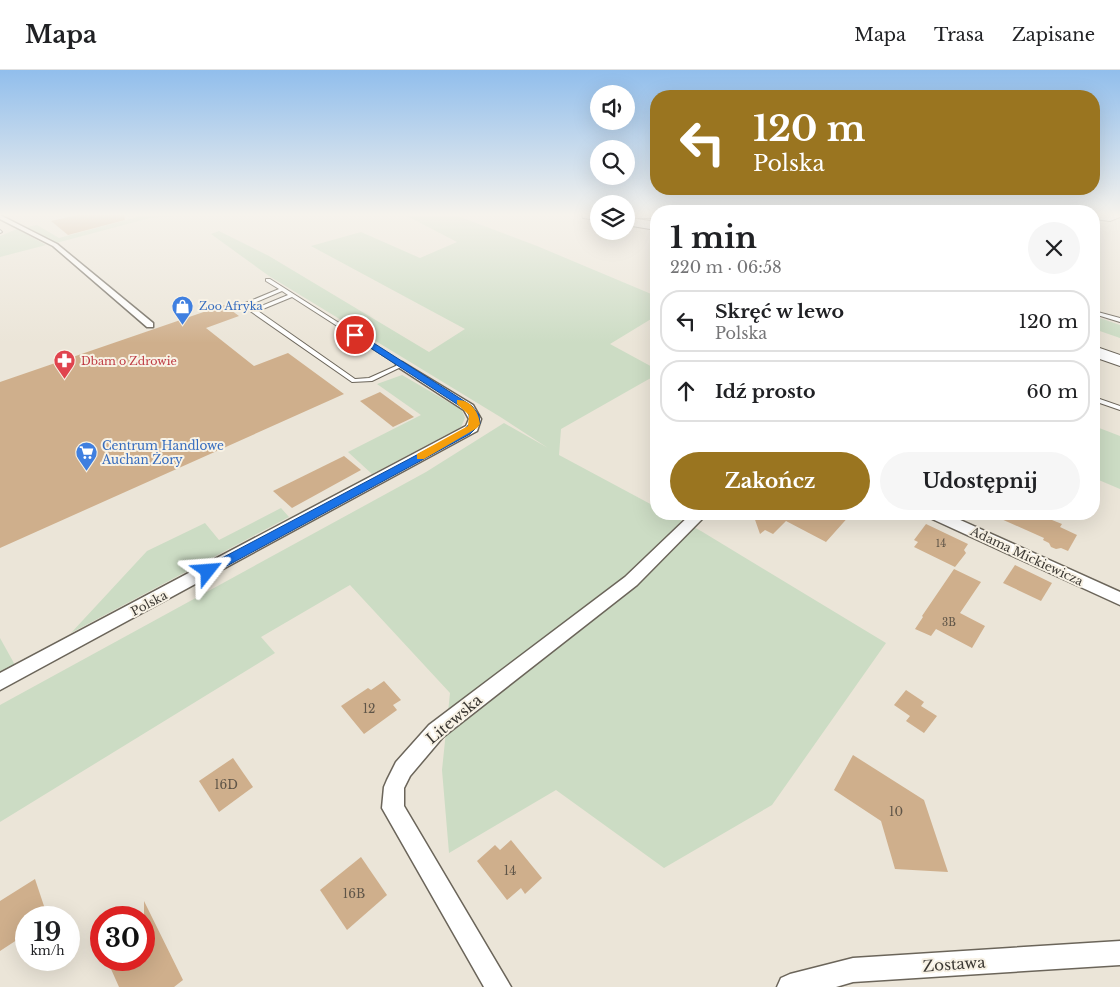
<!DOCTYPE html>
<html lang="pl">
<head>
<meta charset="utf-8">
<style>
	body { margin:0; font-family:"Libre Baskerville",serif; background:#f6f6f6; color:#202124; height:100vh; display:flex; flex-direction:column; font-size:19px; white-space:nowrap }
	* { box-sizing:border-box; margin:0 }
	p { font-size:16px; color:#757577 }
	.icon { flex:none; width:28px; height:28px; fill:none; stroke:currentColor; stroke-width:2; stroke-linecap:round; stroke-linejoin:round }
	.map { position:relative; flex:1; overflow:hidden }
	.panel { position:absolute; left:650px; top:135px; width:450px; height:315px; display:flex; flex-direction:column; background:#fff; border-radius:20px; box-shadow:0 5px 20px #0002 }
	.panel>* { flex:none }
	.hud { position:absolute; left:650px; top:20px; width:450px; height:105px; border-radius:20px; box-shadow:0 5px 20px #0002; background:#9a7520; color:#fff; overflow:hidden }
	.buttons { position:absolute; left:590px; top:15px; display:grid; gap:10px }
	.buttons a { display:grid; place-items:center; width:45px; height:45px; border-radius:50%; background:#fff; box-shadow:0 5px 20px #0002; font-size:25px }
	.speed { position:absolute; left:15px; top:836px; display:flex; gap:10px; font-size:25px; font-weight:700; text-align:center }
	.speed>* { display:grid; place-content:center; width:65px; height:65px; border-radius:50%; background:#fff; box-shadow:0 5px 20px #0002; line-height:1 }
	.speed small { font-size:12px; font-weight:400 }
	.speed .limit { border:8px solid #d22; background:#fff; color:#111 }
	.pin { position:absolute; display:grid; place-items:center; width:42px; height:42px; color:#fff; margin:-21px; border:2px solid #fff; border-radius:50%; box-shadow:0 1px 5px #0007 }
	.me { position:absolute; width:55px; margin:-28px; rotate:62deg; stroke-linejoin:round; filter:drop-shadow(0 0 4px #0008) }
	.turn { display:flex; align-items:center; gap:18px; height:105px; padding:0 20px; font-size:22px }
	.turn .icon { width:65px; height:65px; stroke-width:2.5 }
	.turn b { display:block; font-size:35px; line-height:42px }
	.round { display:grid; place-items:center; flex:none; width:52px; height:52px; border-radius:26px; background:#f6f6f6 }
	.overview { display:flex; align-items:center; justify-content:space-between; height:85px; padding:0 20px }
	h1 { font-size:30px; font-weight:700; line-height:38px }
	.button { display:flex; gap:10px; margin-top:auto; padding:10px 20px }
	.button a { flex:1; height:58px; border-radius:30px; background:#9a7520; color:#fff; font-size:20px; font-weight:700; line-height:58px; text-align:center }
	.button a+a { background:#f6f6f6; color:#202124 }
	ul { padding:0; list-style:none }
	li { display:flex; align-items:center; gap:15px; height:62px; margin:0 10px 8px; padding:0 10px; border:2px solid #e0e0e0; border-radius:20px }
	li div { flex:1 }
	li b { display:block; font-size:19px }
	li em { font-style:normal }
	header { display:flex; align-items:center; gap:30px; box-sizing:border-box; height:70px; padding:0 25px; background:#fff; border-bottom:1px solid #e0e0e0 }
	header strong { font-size:24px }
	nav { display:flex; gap:28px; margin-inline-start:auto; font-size:18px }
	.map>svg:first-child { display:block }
</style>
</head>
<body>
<header>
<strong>Mapa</strong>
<nav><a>Mapa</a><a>Trasa</a><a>Zapisane</a></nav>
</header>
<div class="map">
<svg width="1120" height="917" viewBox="0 0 1120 917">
	<rect width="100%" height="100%" fill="#ebe5d8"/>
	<g fill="#ccdcc4">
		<path d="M145,145H182L150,148L56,173L27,157L37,155L59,168Z"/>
		<path d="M405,145H455L537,176L656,226V246L610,274L656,299V307L649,309L561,359L559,385L656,437V444H669L701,461L886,573L772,735L664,798L556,720L449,783L442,700L450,623L350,515L261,567L275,583L0,752V635L426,402L504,353L548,378L502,348L269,206L211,164L219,161L269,186L429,282L465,259L311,176L361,162L420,188L457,172Z"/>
		<path d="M17,159L46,175L0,187V166Z"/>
		<path d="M1094,246L1120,255V268L1094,259Z"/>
		<path d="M402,305L462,340L465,348L461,357L372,404L348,382L421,345L377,314Z"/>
		<path d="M1094,356L1120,366V419L1094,408Z"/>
		<path d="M281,438L289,447L71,563L147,481L205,453L219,470Z"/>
		<path d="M0,568L15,595L0,602Z"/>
	</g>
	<g fill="#cfaf8c">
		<path d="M77,145H124L125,150L68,165L51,151Z"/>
		<path d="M224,235L239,246L206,258L254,296L288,283L344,324L0,478V312Z"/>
		<path d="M380,322L414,347L393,357L360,331Z"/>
		<path d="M344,386L361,400L292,438L273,421Z"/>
		<path d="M753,444H851L826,472L786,451L773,464L765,460L760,464Z"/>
		<path d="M990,444H1037L1062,454L1060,457L1077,465L1068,481L1061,478L1056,479L1051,477L1049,473L1043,470L1044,468Z"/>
		<path d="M926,454L968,474L964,480L966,483L955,497L914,477L918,472L914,470Z"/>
		<path d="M1015,495L1052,513L1041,531L1003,513Z"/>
		<path d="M954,499L981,512L960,543L985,556L972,578L936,559L931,566L915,559L923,547L922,546Z"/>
		<path d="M384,611L401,630L393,635L397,640L364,664L341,636L368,618L371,620Z"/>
		<path d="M906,620L924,632L921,636L937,646L924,663L906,651L910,646L894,635Z"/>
		<path d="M853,685L924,730L948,802L895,799L881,751L834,720Z"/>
		<path d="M233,688L253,717L219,742L199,711Z"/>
		<path d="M511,770L542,808L525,824L521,818L507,830L477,791L495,775L500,780Z"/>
		<path d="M361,787L387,825L347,860L320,820Z"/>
		<path d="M35,809L48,848H26V864L0,881V831Z"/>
		<path d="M144,831L183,910L174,917H119L107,890H144Z"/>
	</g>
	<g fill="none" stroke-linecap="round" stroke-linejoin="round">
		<defs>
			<g id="service">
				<path d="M0,160L2,162L0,163Z"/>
				<path d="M266,209H270L405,295L372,311L352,312L243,236V234L279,219L266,211ZM282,221L288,225L254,239L249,235ZM292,227L398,295L369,308L355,309L258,241Z"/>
				<path d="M1094,241L1120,248V252L1094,244Z"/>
				<path d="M1094,327L1120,336V340L1094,331Z"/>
			</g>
			<path id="pedestrian" d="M0,145L57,174L153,253V257H147L53,176L0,149Z"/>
			<g id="minor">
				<path d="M402,292L473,335L481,349L477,361L0,620V603L466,356L469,349L464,340L398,297L396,295Z"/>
				<path d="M691,444H707L637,515L443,667L410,706L404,718V736L511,917H484L386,745L382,738L384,717L387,710L396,692L429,655L625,507Z"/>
				<path d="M928,444H947L1120,522V535L930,448Z"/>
				<path d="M1120,871V895L853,912L836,917H777L781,908L790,904L853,888Z"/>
			</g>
			<g id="tertiary">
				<rect x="632" y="145" width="24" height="3"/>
				<path d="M1094,145H1120V147L1110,151L1094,149Z"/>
			</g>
			<g id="primary">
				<path d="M582,145H599V150L583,148Z"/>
				<path d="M626,147L656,152V160L626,155Z"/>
				<path d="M1094,276L1120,285V296L1094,287Z"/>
			</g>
		</defs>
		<use href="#service" stroke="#6b655a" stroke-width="2"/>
		<use href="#pedestrian" stroke="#6b655a" stroke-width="3"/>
		<use href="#minor" stroke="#6b655a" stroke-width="3"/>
		<use href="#tertiary" stroke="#6b655a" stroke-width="2"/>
		<use href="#primary" stroke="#6b655a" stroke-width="2"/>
		<use href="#service" fill="#fff" fill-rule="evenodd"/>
		<use href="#pedestrian" fill="#fff" fill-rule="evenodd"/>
		<use href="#minor" fill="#fff" fill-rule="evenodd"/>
		<use href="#tertiary" fill="#fff" fill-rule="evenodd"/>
		<use href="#primary" fill="#fff" fill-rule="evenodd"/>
	</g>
	<linearGradient id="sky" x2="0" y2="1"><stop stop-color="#91beec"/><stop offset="0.53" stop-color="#f6f3ed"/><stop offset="1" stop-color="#f6f3ed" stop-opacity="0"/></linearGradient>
	<rect width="1120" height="273" fill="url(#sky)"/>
	<path fill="#1a73e8" stroke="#114b97" d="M352,263H358L472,336L479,345L480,354L470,364L212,504H203L202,501L203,498L464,360L470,353L469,345L466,340L352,266Z"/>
	<path fill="#f59e0b" d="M457,330C470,329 479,342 480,354L477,358L424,389H417V384L468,356L469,345L457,334Z"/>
	<defs>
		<symbol id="shop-pin" viewBox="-11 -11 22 30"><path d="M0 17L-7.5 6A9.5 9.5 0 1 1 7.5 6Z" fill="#3f7fe0" stroke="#f8f2e5"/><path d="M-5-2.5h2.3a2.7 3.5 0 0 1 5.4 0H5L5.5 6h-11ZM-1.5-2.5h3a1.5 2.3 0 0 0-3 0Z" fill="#fff"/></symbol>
		<symbol id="pharmacy-pin" viewBox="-11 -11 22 30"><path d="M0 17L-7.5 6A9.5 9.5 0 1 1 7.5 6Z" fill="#e0444e" stroke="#f8f2e5"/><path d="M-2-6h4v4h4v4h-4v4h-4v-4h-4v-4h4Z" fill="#fff"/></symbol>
		<symbol id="supermarket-pin" viewBox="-11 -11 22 30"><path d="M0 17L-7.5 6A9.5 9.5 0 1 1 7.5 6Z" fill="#3f7fe0" stroke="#f8f2e5"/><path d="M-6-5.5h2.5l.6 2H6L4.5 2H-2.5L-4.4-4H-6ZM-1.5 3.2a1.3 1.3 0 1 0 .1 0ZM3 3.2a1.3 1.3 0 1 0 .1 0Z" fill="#fff"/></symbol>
	</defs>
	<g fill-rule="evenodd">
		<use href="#shop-pin" x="170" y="224" width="25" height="34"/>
		<use href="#pharmacy-pin" x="52" y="278" width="25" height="34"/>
		<use href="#supermarket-pin" x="74" y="370" width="25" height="34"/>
	</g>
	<g text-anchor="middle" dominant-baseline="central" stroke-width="4" stroke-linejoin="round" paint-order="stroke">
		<g font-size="10" fill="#5f5548">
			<text x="941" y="473">14</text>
			<text x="949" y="552">3B</text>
		</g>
		<g font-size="11" fill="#366cbe" stroke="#f8f2e5" text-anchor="start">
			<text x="199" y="236">Zoo Afryka</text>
		</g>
		<g font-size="11" fill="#be3a42" stroke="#f8f2e5" text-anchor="start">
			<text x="81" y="291">Dbam o Zdrowie</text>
		</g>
		<g font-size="12" fill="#366cbe" stroke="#f8f2e5" text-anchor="start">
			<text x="102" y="375">Centrum Handlowe<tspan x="102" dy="14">Auchan Żory</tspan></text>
		</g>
		<g font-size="12" fill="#3a3732" stroke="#f8f2e5">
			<text transform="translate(1027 486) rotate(25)">Adama Mickiewicza</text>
			<text transform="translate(149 533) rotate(-28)">Polska</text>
		</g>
		<g font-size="12" fill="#5f5548">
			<text x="369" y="638">12</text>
			<text x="226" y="714">16D</text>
			<text x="896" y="741">10</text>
			<text x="510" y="800">14</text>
			<text x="354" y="823">16B</text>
		</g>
		<g font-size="15" fill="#3a3732" stroke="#f8f2e5">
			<text transform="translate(454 649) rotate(-40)">Litewska</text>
			<text transform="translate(954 894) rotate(-4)">Zostawa</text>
		</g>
	</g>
</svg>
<div class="buttons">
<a><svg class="icon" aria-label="sound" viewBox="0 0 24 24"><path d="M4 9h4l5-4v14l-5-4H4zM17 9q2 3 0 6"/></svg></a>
<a><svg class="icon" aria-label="search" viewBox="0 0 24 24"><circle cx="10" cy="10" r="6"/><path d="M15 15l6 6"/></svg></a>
<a><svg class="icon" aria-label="layers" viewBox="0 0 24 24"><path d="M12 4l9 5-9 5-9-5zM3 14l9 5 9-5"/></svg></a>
</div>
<div class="speed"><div>19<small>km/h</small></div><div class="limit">30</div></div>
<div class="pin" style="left:355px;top:265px;background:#d93025"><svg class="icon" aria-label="arrive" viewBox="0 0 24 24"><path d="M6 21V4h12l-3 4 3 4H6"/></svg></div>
<svg class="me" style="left:208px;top:501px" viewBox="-20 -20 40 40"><path d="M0-17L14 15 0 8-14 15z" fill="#1a73e8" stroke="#fff" stroke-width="4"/></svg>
<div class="hud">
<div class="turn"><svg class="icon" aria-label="left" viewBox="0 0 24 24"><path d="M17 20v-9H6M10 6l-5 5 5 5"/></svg><div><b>120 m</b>Polska</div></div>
</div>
<section class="panel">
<div class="overview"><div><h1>1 min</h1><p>220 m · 06:58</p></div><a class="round"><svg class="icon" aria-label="close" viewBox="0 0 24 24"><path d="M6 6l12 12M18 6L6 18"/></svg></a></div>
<ul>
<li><svg class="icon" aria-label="left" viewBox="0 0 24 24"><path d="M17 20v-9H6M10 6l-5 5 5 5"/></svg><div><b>Skręć w lewo</b><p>Polska</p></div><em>120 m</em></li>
<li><svg class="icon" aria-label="ahead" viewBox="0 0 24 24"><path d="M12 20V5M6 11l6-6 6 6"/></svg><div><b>Idź prosto</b></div><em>60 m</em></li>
</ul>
<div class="button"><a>Zakończ</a><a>Udostępnij</a></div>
</section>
</div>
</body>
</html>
